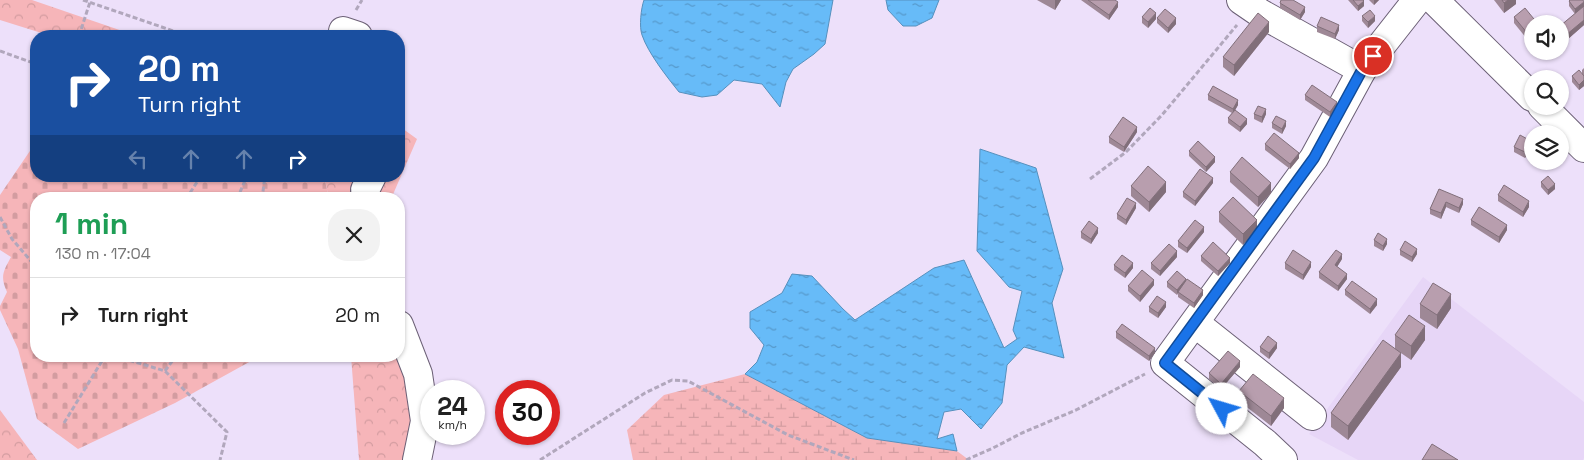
<!DOCTYPE html>
<html lang="en">
<head>
<meta charset="utf-8">
<style>
	body { margin:0; font-family:"Space Grotesk",sans-serif; background:#f2f2f2; color:#222; height:100vh; display:flex; flex-direction:column; font-size:19px; white-space:nowrap }
	* { box-sizing:border-box; margin:0 }
	p { font-size:16px; color:#767676 }
	.icon { flex:none; width:28px; height:28px; fill:none; stroke:currentColor; stroke-width:2; stroke-linecap:round; stroke-linejoin:round }
	.map { position:relative; flex:1; overflow:hidden }
	.details { position:absolute; left:30px; top:192px; width:375px; height:170px; display:flex; flex-direction:column; background:#fff; border-radius:20px; box-shadow:0 1px 4px #0004 }
	.details>* { flex:none }
	.hud { position:absolute; left:30px; top:30px; width:375px; height:152px; border-radius:20px; box-shadow:0 1px 4px #0004; background:#1a4fa0; color:#fff; overflow:hidden }
	.fabs { position:absolute; left:1524px; top:15px; display:grid; gap:10px }
	.fabs a { display:grid; place-items:center; width:45px; height:45px; border-radius:50%; background:#fff; box-shadow:0 1px 4px #0004; font-size:25px }
	.speed { position:absolute; left:420px; top:380px; display:flex; gap:10px; font-size:25px; font-weight:700; text-align:center }
	.speed>* { display:grid; place-content:center; width:65px; height:65px; border-radius:50%; background:#fff; box-shadow:0 1px 4px #0004; line-height:1 }
	.speed small { font-size:12px; font-weight:400 }
	.speed .limit { border:8px solid #d22; background:#fff; color:#111 }
	.pin { position:absolute; display:grid; place-items:center; width:42px; height:42px; color:#fff; margin:-21px; border:2px solid #fff; border-radius:50%; box-shadow:0 1px 5px #0007 }
	.me { position:absolute; width:55px; margin:-28px; rotate:309deg; stroke-linejoin:round; filter:drop-shadow(0 0 4px #0008) }
	.turn { display:flex; align-items:center; gap:18px; height:105px; padding:0 25px; font-size:22px }
	.turn .icon { width:65px; height:65px; stroke-width:2.5 }
	.turn b { display:block; font-size:35px; line-height:42px }
	.lanes { display:flex; align-items:center; height:48px; padding:0 25px; background:#0003; justify-content:center; gap:25px; direction:ltr }
	.lanes .off { opacity:.35 }
	.round { display:grid; place-items:center; flex:none; width:52px; height:52px; border-radius:20px; background:#f2f2f2 }
	.head { display:flex; align-items:center; justify-content:space-between; height:85px; padding:0 25px }
	h1 { font-size:30px; font-weight:600; line-height:38px; color:#1e9e55 }
	ul { padding:0; list-style:none }
	li { display:flex; align-items:center; gap:15px; height:75px; padding:0 25px; border-top:1px solid #e0e0e0 }
	li div { flex:1 }
	li b { display:block; font-size:19px }
	li em { font-style:normal }
	.map>svg:first-child { display:block }
</style>
</head>
<body>
<div class="map">
<svg width="1584" height="460" viewBox="0 0 1584 460">
	<defs>
		<pattern id="forest-crowns" width="20" height="18" patternUnits="userSpaceOnUse" patternTransform="scale(1.25)"><rect width="20" height="18" fill="#f6b5b9"/><path d="M2 6a3 3 0 1 1 6 0M12 15a3 3 0 1 1 6 0" fill="none" stroke="#d39ca0"/></pattern>
		<pattern id="wetland-marsh" width="20" height="14" patternUnits="userSpaceOnUse" patternTransform="scale(1.25)"><rect width="20" height="14" fill="#f6b5b9"/><path d="M1 5h8M5 5V1M11 12h8M15 12V8" fill="none" stroke="#d39ca0"/></pattern>
		<pattern id="cemetery-stones" width="16" height="16" patternUnits="userSpaceOnUse" patternTransform="scale(1.25)"><rect width="16" height="16" fill="#f6b5b9"/><path d="M2 7V4a2 2 0 0 1 4 0v3zM10 15v-3a2 2 0 0 1 4 0v3z" fill="#d39ca0"/></pattern>
		<pattern id="water-ripples" width="26" height="14" patternUnits="userSpaceOnUse" patternTransform="scale(1.25)"><rect width="26" height="14" fill="#67bbf8"/><path d="M2 4q2-2 4 0t4 0M15 11q2-2 4 0t4 0" fill="none" stroke="#5598ca"/></pattern>
	</defs>
	<rect width="100%" height="100%" fill="#ede0fa"/>
	<path fill="#e7d6f7" d="M1423,277L1584,402V458L1583,460H1358L1309,434Z"/>
	<g fill="url(#forest-crowns)">
		<path d="M0,0H32L137,36H51L0,20Z"/>
		<path d="M399,126L417,139L391,199H329L324,176H399Z"/>
		<path d="M399,302L423,460H359L351,356H399Z"/>
		<path d="M0,410L37,460H0Z"/>
	</g>
	<path fill="url(#wetland-marsh)" d="M745,374L867,438L957,451L969,460H633L627,430L664,395Z"/>
	<path fill="url(#cemetery-stones)" d="M36,142V176H324L329,199H36V356H260L175,403L78,449L37,419L18,349L0,310V306L7,292C0,276 3,272 11,257L0,250V195Z"/>
	<g fill="url(#water-ripples)" stroke="#5690bd">
		<path d="M644,0H833L825,44L814,54L793,69L786,82L780,107L762,84L734,80L717,95L702,97L679,92C667,77 648,53 642,35C639,27 641,8 644,0Z"/>
		<path d="M886,0H939L932,18L916,26H903L888,10Z"/>
		<path d="M980,149L1036,168L1063,269L1052,303L1064,358L1024,347L1007,365L1002,403L981,429L961,409L944,412L937,439L953,434L957,451L867,438L745,374L757,362L764,345L750,328V312L782,293L792,274L812,276L843,309L855,320L934,268L964,260L1004,348L1017,339L1013,330L1022,291L1009,287L977,251Z"/>
	</g>
	<g fill="none" stroke-linecap="round" stroke-linejoin="round">
		<defs>
			<g id="minor">
				<path d="M1241,0L1260,13L1362,70"/>
				<path d="M1434,0L1532,97"/>
				<path d="M343,31L358,36"/>
				<path d="M1542,106L1584,148"/>
				<path d="M367,199L365,190L372,176"/>
				<path d="M1195,323L1312,416"/>
				<path d="M399,325L418,374L425,421L417,460"/>
				<path d="M1283,460L1265,443L1165,363L1314,158L1362,70L1417,0"/>
			</g>
		</defs>
		<use href="#minor" stroke="#6c6076" stroke-width="30"/>
		<g stroke="#b1a7bc" stroke-width="3" stroke-dasharray="5 2.5" stroke-linecap="butt">
			<path d="M83,0L188,36"/>
			<path d="M356,10L362,0"/>
			<path d="M79,36L90,2"/>
			<path d="M0,51L36,64"/>
			<path d="M1090,179L1126,152L1162,115L1237,25"/>
			<path d="M186,199L201,176"/>
			<path d="M237,199L247,176"/>
			<path d="M262,199L265,176"/>
			<path d="M0,217L12,239L36,267"/>
			<path d="M115,356L165,371L227,432L220,460"/>
			<path d="M135,362L139,356"/>
			<path d="M165,371L176,356"/>
			<path d="M64,423L105,356"/>
			<path d="M540,460L645,393L672,380L688,381L788,435L854,460"/>
			<path d="M966,460L993,448L1022,433L1076,410L1145,374"/>
		</g>
		<use href="#minor" stroke="#fff" stroke-width="28"/>
	</g>
	<g fill="#9e8896">
		<path d="M1037,0H1061L1055,10Z"/>
		<path d="M1081,0H1115L1118,7L1109,20Z"/>
		<path d="M1348,0H1363L1364,6L1358,11Z"/>
		<path d="M1369,0H1379L1374,5Z"/>
		<path d="M1494,0H1516V4L1504,13Z"/>
		<path d="M1583,0L1584,25L1560,46V26L1575,14L1569,6V1Z"/>
		<path d="M1280,3L1305,12L1300,20L1280,8Z"/>
		<path d="M1362,16L1375,21L1368,28L1362,21Z"/>
		<path d="M1142,17L1156,19L1148,28L1142,23Z"/>
		<path d="M1514,17L1538,24L1532,45L1514,23Z"/>
		<path d="M1157,18L1176,24L1168,33L1157,23Z"/>
		<path d="M1317,26L1339,30L1335,39L1317,32Z"/>
		<path d="M1269,32L1234,76L1223,67V57Z"/>
		<path d="M1584,68V86L1579,90L1572,82V76L1582,74V70Z"/>
		<path d="M1208,95L1238,105L1235,110L1247,124L1240,132L1228,123V118L1232,113L1208,100Z"/>
		<path d="M1305,95L1337,107L1330,117L1305,100Z"/>
		<path d="M1254,114H1266L1262,123L1254,119Z"/>
		<path d="M1272,123L1286,126L1282,134L1272,128Z"/>
		<path d="M1137,132L1124,152L1109,143V137Z"/>
		<path d="M1265,144L1299,158L1290,169L1265,150Z"/>
		<path d="M1514,147H1531L1525,158L1514,152Z"/>
		<path d="M1189,151L1215,162L1206,172L1189,156Z"/>
		<path d="M1230,172L1271,193L1258,207L1230,182Z"/>
		<path d="M1541,182L1555,189L1548,195L1541,187Z"/>
		<path d="M1213,183L1195,206L1183,197V192Z"/>
		<path d="M1131,186L1166,192L1149,212L1131,196Z"/>
		<path d="M1439,189L1463,204L1459,213L1446,207L1441,219L1430,214V209Z"/>
		<path d="M1498,195L1529,207L1523,217L1498,201Z"/>
		<path d="M1136,208L1126,225L1117,219V214Z"/>
		<path d="M1219,212L1257,230L1243,245L1219,222Z"/>
		<path d="M1471,220L1507,230L1499,243L1471,225Z"/>
		<path d="M1081,232L1098,233L1091,244L1081,238Z"/>
		<path d="M1204,232L1187,253L1178,247V241Z"/>
		<path d="M1374,240L1387,244L1383,251L1374,246Z"/>
		<path d="M1400,250L1417,254L1412,262L1400,255Z"/>
		<path d="M1201,256L1230,263L1218,276L1201,261Z"/>
		<path d="M1177,257L1160,276L1151,269V263Z"/>
		<path d="M1342,259L1337,267L1347,279L1338,291L1319,278V272Z"/>
		<path d="M1285,263L1311,267L1303,280L1285,269Z"/>
		<path d="M1114,265L1133,268L1125,278L1114,270Z"/>
		<path d="M1186,281L1203,295L1194,308L1178,297V293L1177,295L1167,287V282Z"/>
		<path d="M1154,285L1140,302L1128,291V286Z"/>
		<path d="M1345,290L1377,305L1370,314L1345,295Z"/>
		<path d="M1420,304L1451,308L1437,329L1420,318Z"/>
		<path d="M1149,307H1166L1158,318L1149,312Z"/>
		<path d="M1116,332L1155,353L1149,361L1116,338Z"/>
		<path d="M1395,335L1425,340L1411,360L1401,353V367L1348,440L1331,427V413L1395,349Z"/>
		<path d="M1260,347L1277,348L1269,359L1260,352Z"/>
		<path d="M1240,367L1221,389L1209,379V373Z"/>
		<path d="M1239,391L1284,408L1271,426L1239,401Z"/>
	</g>
	<g fill="#816f7a">
		<path d="M1055,0H1061L1055,10Z"/>
		<path d="M1374,0H1379L1374,5Z"/>
		<path d="M1508,0H1516V4L1504,13V3Z"/>
		<path d="M1364,1V6L1358,11V6Z"/>
		<path d="M1118,2V7L1109,20V15Z"/>
		<path d="M1584,2V7L1575,14V9Z"/>
		<path d="M1305,7V12L1300,20V15Z"/>
		<path d="M1156,13V19L1148,28V22Z"/>
		<path d="M1375,16V21L1368,28V22Z"/>
		<path d="M1176,18V24L1168,33V28Z"/>
		<path d="M1584,20V25L1560,46V40Z"/>
		<path d="M1269,22V32L1234,76V65Z"/>
		<path d="M1339,25V30L1335,39V34Z"/>
		<path d="M1584,80V86L1579,90V85Z"/>
		<path d="M1238,100V105L1233,114V109Z"/>
		<path d="M1337,102V107L1330,117V112Z"/>
		<path d="M1266,109V114L1262,123V117Z"/>
		<path d="M1247,119V124L1240,132V127Z"/>
		<path d="M1286,121V126L1282,134V129Z"/>
		<path d="M1137,127V132L1124,152V147Z"/>
		<path d="M1531,141V147L1525,158V152Z"/>
		<path d="M1299,153V158L1290,169V164Z"/>
		<path d="M1215,157V162L1206,172V167Z"/>
		<path d="M1213,178V183L1195,206V201Z"/>
		<path d="M1166,182V192L1149,212V202Z"/>
		<path d="M1271,183V193L1258,207V197Z"/>
		<path d="M1555,184V189L1548,195V190Z"/>
		<path d="M1463,199V204L1459,213V208Z"/>
		<path d="M1529,201V207L1523,217V212Z"/>
		<path d="M1446,202V207L1441,219V213Z"/>
		<path d="M1136,203V208L1126,225V220Z"/>
		<path d="M1257,220V230L1243,245V234Z"/>
		<path d="M1507,225V230L1499,243V237Z"/>
		<path d="M1204,227V232L1187,253V248Z"/>
		<path d="M1098,228V233L1091,244V239Z"/>
		<path d="M1387,239V244L1383,251V246Z"/>
		<path d="M1417,249V254L1412,262V257Z"/>
		<path d="M1177,251V257L1160,276V271Z"/>
		<path d="M1342,254V259L1335,270V265Z"/>
		<path d="M1230,258V263L1218,276V271Z"/>
		<path d="M1311,262V267L1303,280V275Z"/>
		<path d="M1133,263V268L1125,278V273Z"/>
		<path d="M1347,274V279L1338,291V286Z"/>
		<path d="M1186,279V284L1178,292L1177,295V290Z"/>
		<path d="M1154,280V285L1140,302V296Z"/>
		<path d="M1203,290V295L1194,308V303Z"/>
		<path d="M1451,294V308L1437,329V315Z"/>
		<path d="M1377,299V305L1370,314V309Z"/>
		<path d="M1166,302V307L1158,318V313Z"/>
		<path d="M1425,326V340L1411,360V346Z"/>
		<path d="M1277,343V348L1269,359V353Z"/>
		<path d="M1155,348V353L1149,361V356Z"/>
		<path d="M1401,353V367L1348,440V426Z"/>
		<path d="M1240,361V367L1221,389V384Z"/>
		<path d="M1284,398V408L1271,426V416Z"/>
	</g>
	<g fill="#b89eae" stroke="#816f7a">
		<path d="M1088,0H1115L1118,2L1109,15Z"/>
		<path d="M1281,0H1293L1305,7L1300,15L1280,3Z"/>
		<path d="M1353,0H1363L1364,1L1358,6Z"/>
		<path d="M1502,0H1508L1504,3Z"/>
		<path d="M1570,0H1583L1584,2L1575,9L1569,1Z"/>
		<path d="M1584,6V20L1560,40V26Z"/>
		<path d="M1150,8L1156,13L1148,22L1142,17Z"/>
		<path d="M1525,8L1538,24H1532V39L1514,17Z"/>
		<path d="M1165,9L1176,18L1168,28L1157,18Z"/>
		<path d="M1370,10L1375,16L1368,22L1362,16Z"/>
		<path d="M1258,13L1269,22L1234,65L1223,57Z"/>
		<path d="M1321,17L1339,25L1335,34L1317,26Z"/>
		<path d="M1579,70L1584,76V80L1579,85L1572,76Z"/>
		<path d="M1312,85L1337,102L1330,112L1305,95Z"/>
		<path d="M1213,86L1238,100L1233,109L1208,95Z"/>
		<path d="M1258,106L1266,109L1262,117L1254,114Z"/>
		<path d="M1235,110L1247,119L1240,127L1228,118Z"/>
		<path d="M1276,116L1286,121L1282,129L1272,123Z"/>
		<path d="M1123,117L1137,127L1124,147L1109,137Z"/>
		<path d="M1274,133L1299,153L1290,164L1265,144Z"/>
		<path d="M1520,135L1531,141L1525,152L1514,147Z"/>
		<path d="M1198,141L1215,157L1206,167L1189,151Z"/>
		<path d="M1242,157L1271,183L1258,197L1230,172Z"/>
		<path d="M1148,166L1166,182L1149,202L1131,186Z"/>
		<path d="M1200,169L1213,178L1195,201L1183,192Z"/>
		<path d="M1548,176L1555,184L1548,190L1541,182Z"/>
		<path d="M1504,185L1529,201L1523,212L1498,195Z"/>
		<path d="M1439,189L1463,199L1459,208L1446,202L1441,213L1430,209Z"/>
		<path d="M1233,197L1257,220L1243,234L1219,212Z"/>
		<path d="M1127,198L1136,203L1126,220L1117,214Z"/>
		<path d="M1479,207L1507,225L1499,237L1471,220Z"/>
		<path d="M1195,220L1204,227L1187,248L1178,241Z"/>
		<path d="M1089,221L1098,228L1091,239L1081,232Z"/>
		<path d="M1378,233L1387,239L1383,246L1374,240Z"/>
		<path d="M1405,241L1417,249L1412,257L1400,250Z"/>
		<path d="M1213,242L1230,258L1218,271L1201,256Z"/>
		<path d="M1169,244L1177,251L1160,271L1151,263Z"/>
		<path d="M1293,250L1311,262L1303,275L1285,263Z"/>
		<path d="M1336,250L1342,254L1335,265L1347,274L1338,286L1319,272Z"/>
		<path d="M1122,255L1133,263L1125,273L1114,265Z"/>
		<path d="M1142,270L1154,280L1140,296L1128,286Z"/>
		<path d="M1177,271L1186,279L1177,290L1167,282Z"/>
		<path d="M1187,279L1203,290L1194,303L1178,292Z"/>
		<path d="M1352,281L1377,299L1370,309L1345,290Z"/>
		<path d="M1433,283L1451,294L1437,315L1420,304Z"/>
		<path d="M1157,296L1166,302L1158,313L1149,307Z"/>
		<path d="M1409,315L1425,326L1411,346L1395,335Z"/>
		<path d="M1122,324L1155,348L1149,356L1116,332Z"/>
		<path d="M1268,336L1277,343L1269,353L1260,347Z"/>
		<path d="M1383,340L1401,353L1348,426L1331,413Z"/>
		<path d="M1228,351L1240,361L1221,384L1209,373Z"/>
		<path d="M1253,374L1284,398L1271,416L1239,391Z"/>
		<path d="M1432,444L1458,460H1422Z"/>
	</g>
	<g fill="none" stroke-linecap="round" stroke-linejoin="round">
		<defs>
			<path id="route" d="M1222,409L1165,363L1314,158L1362,70L1373,56"/>
		</defs>
		<use href="#route" stroke="#114b97" stroke-width="12"/>
		<use href="#route" stroke="#1a73e8" stroke-width="9"/>
	</g>
</svg>
<div class="fabs">
<a><svg class="icon" aria-label="sound" viewBox="0 0 24 24"><path d="M4 9h4l5-4v14l-5-4H4zM17 9q2 3 0 6"/></svg></a>
<a><svg class="icon" aria-label="search" viewBox="0 0 24 24"><circle cx="10" cy="10" r="6"/><path d="M15 15l6 6"/></svg></a>
<a><svg class="icon" aria-label="layers" viewBox="0 0 24 24"><path d="M12 4l9 5-9 5-9-5zM3 14l9 5 9-5"/></svg></a>
</div>
<div class="speed"><div>24<small>km/h</small></div><div class="limit">30</div></div>
<div class="pin" style="left:1373px;top:56px;background:#d93025"><svg class="icon" aria-label="arrive" viewBox="0 0 24 24"><path d="M6 21V4h12l-3 4 3 4H6"/></svg></div>
<svg class="me" style="left:1222px;top:409px" viewBox="-20 -20 40 40"><circle r="19" fill="#fff"/><path d="M0-13L10 11 0 6-10 11z" fill="#1a73e8"/></svg>
<div class="hud">
<div class="turn"><svg class="icon" aria-label="right" viewBox="0 0 24 24"><path d="M7 20v-9h11M14 6l5 5-5 5"/></svg><div><b>20 m</b>Turn right</div></div>
<div class="lanes"><svg class="icon off" aria-label="left" viewBox="0 0 24 24"><path d="M17 20v-9H6M10 6l-5 5 5 5"/></svg><svg class="icon off" aria-label="ahead" viewBox="0 0 24 24"><path d="M12 20V5M6 11l6-6 6 6"/></svg><svg class="icon off" aria-label="ahead" viewBox="0 0 24 24"><path d="M12 20V5M6 11l6-6 6 6"/></svg><svg class="icon" aria-label="right" viewBox="0 0 24 24"><path d="M7 20v-9h11M14 6l5 5-5 5"/></svg></div>
</div>
<section class="details">
<div class="head"><div><h1>1 min</h1><p>130 m · 17:04</p></div><a class="round"><svg class="icon" aria-label="close" viewBox="0 0 24 24"><path d="M6 6l12 12M18 6L6 18"/></svg></a></div>
<ul>
<li><svg class="icon" aria-label="right" viewBox="0 0 24 24"><path d="M7 20v-9h11M14 6l5 5-5 5"/></svg><div><b>Turn right</b></div><em>20 m</em></li>
</ul>
</section>
</div>
</body>
</html>
